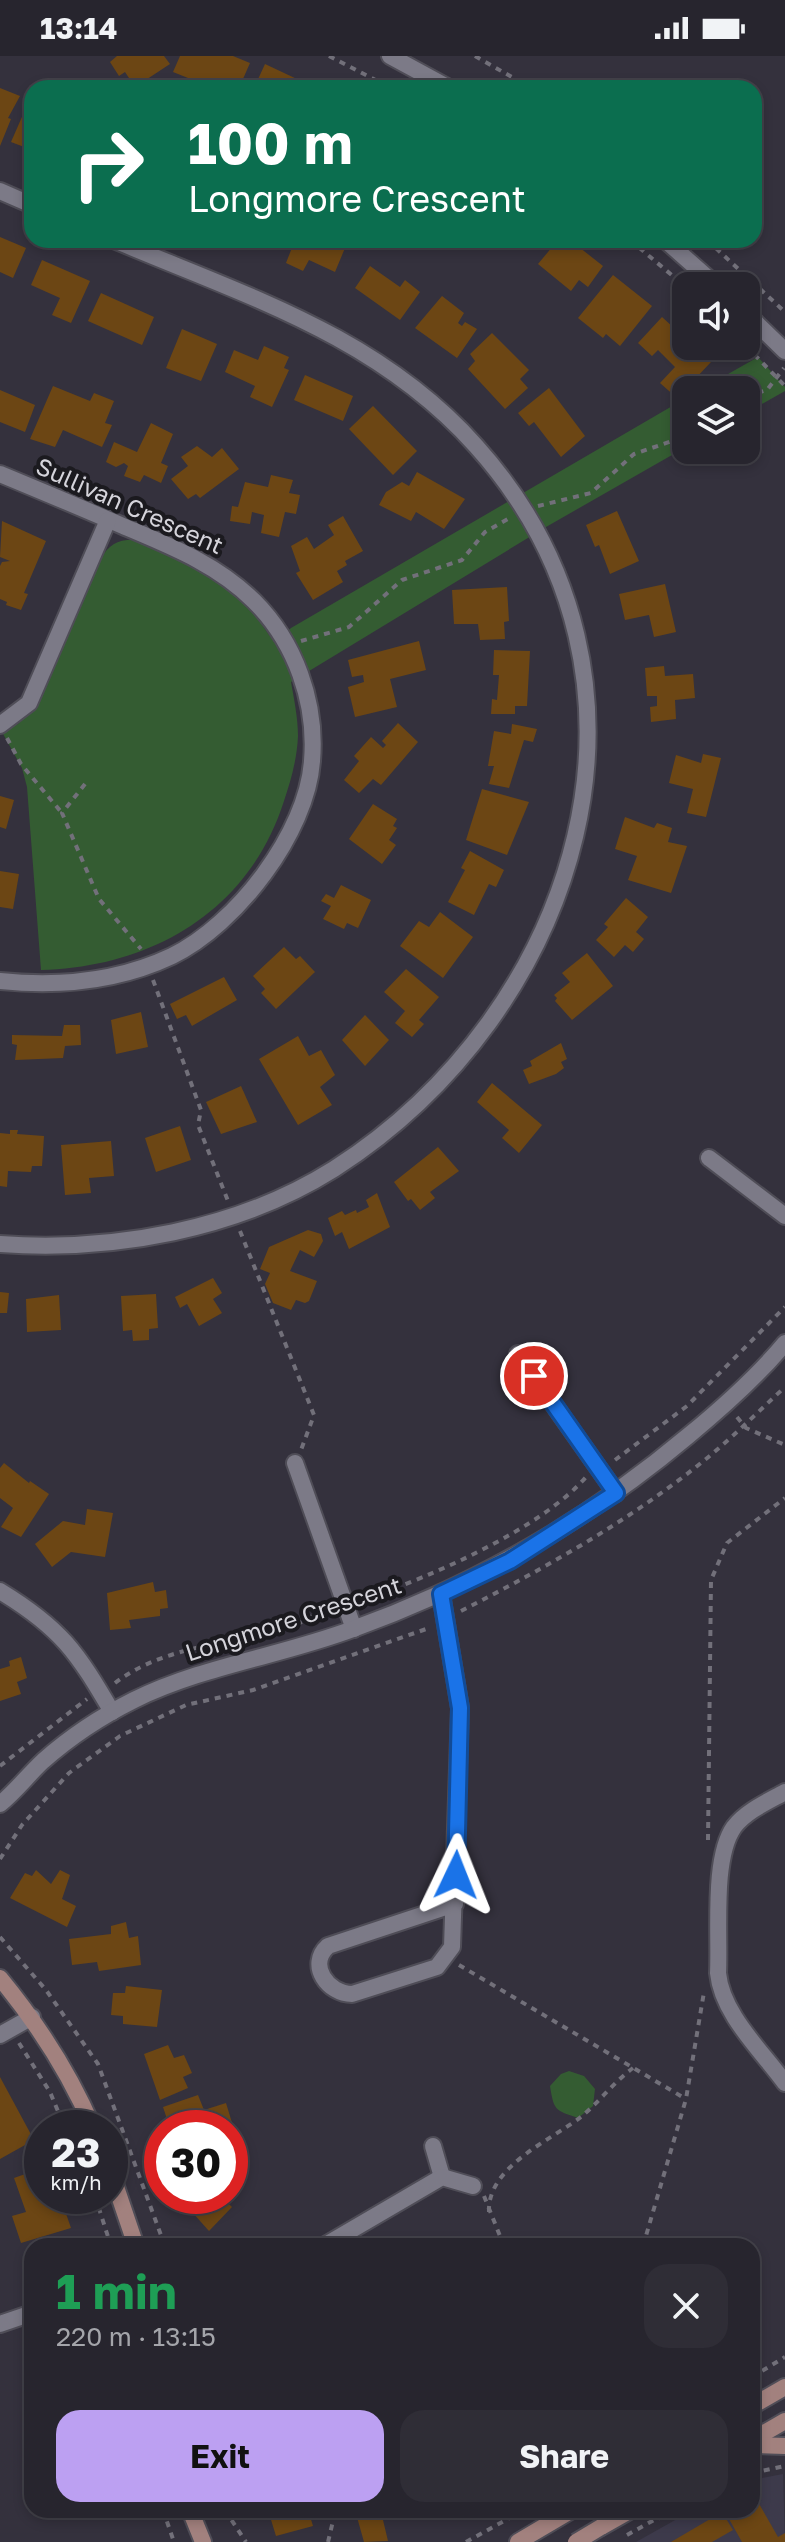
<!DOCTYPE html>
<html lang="en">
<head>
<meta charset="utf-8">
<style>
	body { margin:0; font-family:"Golos Text",sans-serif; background:#2f2d36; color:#f1f3f6; height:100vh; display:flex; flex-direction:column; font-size:30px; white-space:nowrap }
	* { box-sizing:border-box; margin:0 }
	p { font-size:26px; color:#a4a5aa }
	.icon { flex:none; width:44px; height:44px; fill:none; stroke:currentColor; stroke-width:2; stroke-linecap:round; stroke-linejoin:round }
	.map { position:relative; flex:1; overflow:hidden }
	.details { position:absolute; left:24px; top:2182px; width:736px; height:280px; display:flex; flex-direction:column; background:#27252e; border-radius:24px; box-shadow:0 4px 12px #0003,0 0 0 2px #43424a }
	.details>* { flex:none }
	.banner { position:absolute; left:24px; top:24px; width:738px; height:168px; border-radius:24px; box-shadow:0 4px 12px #0003,0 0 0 2px #43424a; background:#0b6e4f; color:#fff; overflow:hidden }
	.controls { position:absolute; left:672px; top:216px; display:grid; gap:16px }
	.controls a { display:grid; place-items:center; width:88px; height:88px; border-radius:16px; background:#27252e; box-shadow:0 4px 12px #0003,0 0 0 2px #43424a; font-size:40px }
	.speed { position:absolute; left:24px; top:2054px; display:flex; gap:16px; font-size:40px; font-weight:700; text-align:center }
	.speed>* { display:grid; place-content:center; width:104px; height:104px; border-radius:50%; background:#27252e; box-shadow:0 4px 12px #0003,0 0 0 2px #43424a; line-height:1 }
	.speed small { font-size:20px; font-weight:400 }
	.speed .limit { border:12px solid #d22; background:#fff; color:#111 }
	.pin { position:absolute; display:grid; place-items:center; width:68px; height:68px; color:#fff; margin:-34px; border:4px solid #fff; border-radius:50%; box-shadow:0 2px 8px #0007 }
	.me { position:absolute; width:88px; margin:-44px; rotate:2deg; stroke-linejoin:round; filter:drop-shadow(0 0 6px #0008) }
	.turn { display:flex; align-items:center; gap:28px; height:168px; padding:0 32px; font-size:36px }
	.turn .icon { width:104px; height:104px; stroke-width:2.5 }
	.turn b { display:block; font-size:56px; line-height:68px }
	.round { display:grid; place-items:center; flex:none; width:84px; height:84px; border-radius:24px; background:#2f2d36 }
	.overview { display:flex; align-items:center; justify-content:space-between; height:136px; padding:0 32px }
	h1 { font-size:48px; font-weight:700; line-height:60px; color:#1e9e55 }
	.action { display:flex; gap:16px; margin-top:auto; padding:16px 32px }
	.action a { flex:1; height:92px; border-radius:24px; background:#bca0f2; color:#111; font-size:32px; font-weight:700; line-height:92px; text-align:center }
	.action a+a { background:#2f2d36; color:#f1f3f6 }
	.status { display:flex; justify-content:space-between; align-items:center; height:56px; padding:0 40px; background:#27252e; direction:ltr }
	.status svg { height:22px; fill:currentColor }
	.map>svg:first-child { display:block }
</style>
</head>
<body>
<div class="status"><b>13:14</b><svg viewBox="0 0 49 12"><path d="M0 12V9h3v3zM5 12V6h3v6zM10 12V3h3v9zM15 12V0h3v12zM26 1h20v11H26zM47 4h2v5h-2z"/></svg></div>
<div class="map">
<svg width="785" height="2486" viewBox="0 0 785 2486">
	<rect width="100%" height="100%" fill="#34313d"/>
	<path fill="#3d3a4b" d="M783,2418L785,2486H636L693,2454H752V2424Z"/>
	<g fill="#345c32">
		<path d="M758,301L785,331V335L746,357V334H700Z"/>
		<path d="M686,342V391L546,471L291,626C294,643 298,662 298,680C297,703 291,724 284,745C249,855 152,911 41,914L27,731L22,712L2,676L18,668L39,645L99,506C105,494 113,485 127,484C154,483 221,524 241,543C254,556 264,572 275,587L291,572Z"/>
		<path d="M569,2015L584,2020L595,2033L593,2050L578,2062C555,2054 554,2055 550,2030L561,2018Z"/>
	</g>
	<g fill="#6c4614">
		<path d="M117,0H164L170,8L135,31L125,16L119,20L110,6Z"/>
		<path d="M180,0H233L250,7L239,32H191L193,24L173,16Z"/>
		<path d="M265,8L316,32H254Z"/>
		<path d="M0,32L20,40L8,62L11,63L0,90Z"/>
		<path d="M25,54L32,57V94L11,86Z"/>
		<path d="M0,181L26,192L13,222L0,216Z"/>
		<path d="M295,184H321L328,187L332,185L345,192L335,216L309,204L303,215L286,207Z"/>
		<path d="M558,184H570L603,210L588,231L579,224L571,235L538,208Z"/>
		<path d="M42,204L90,225L71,267L52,259L60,242L31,229Z"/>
		<path d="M370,210L400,231L405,224L420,236L400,264L355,232Z"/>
		<path d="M613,219L652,250L620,290L606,278L603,282L578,262Z"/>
		<path d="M101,237L154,261L142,289L88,265Z"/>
		<path d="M442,240L464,257L458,267L462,270L465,266L477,273L457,302L415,272Z"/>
		<path d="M662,261L686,283V290H694L711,306L677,342L660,327L675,311L658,294L652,300L638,287Z"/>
		<path d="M182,273L217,288L201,325L166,312Z"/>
		<path d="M492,277L529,314L520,323L528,332L505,353L468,313L475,305L470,298Z"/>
		<path d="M264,290L289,301L284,312L289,314L272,351L250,341L255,330L225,316L234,294L258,304Z"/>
		<path d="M305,319L353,340L343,365L294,344Z"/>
		<path d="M53,330L90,345L94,337L114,345L105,367L112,369L102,391L63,374L55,391L30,383Z"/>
		<path d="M549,332L585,380L561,401L534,366L529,370L518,357Z"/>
		<path d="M0,334L35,349L25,376L0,366Z"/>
		<path d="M373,350L417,395L393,419L349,373Z"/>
		<path d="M151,367L173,378L161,407L168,410L161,427L144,419L140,426L124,420L128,410L124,407L116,411L106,406L114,386L137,396Z"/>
		<path d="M197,390L212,401L222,392L239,413L200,442L196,438L188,443L171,423L188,410L181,401Z"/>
		<path d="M417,416L465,443L444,473L416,456L411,465L379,449L386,436L402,426L409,430Z"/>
		<path d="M271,419L293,424L289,437L300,439L296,458L285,456L279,481L261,477L264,459L252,456L250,468L230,465L232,450L238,451L245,426L268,431Z"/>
		<path d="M617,455L639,505L610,518L599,489L595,491L586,469Z"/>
		<path d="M343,460L363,495L345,505L347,509L337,515L343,526L313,544L296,517L300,515L291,490L307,481L314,493L334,479L328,469Z"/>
		<path d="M2,465L46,485L24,537L28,538L21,554L6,549L7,546L0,543V510L2,506L10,505L0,501Z"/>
		<path d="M665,528L676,576L654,581L649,559L625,564L619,538Z"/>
		<path d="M507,531L509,565L504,566L505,583L480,584L478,568H454L452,534Z"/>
		<path d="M419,585L426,614L390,623L397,651L355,661L348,631L364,626L363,619L352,621L348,604Z"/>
		<path d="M494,594L530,595L527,650H515V658H491L492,643L497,644L499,619H493Z"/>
		<path d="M664,610L665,620L693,618L695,642L675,644L676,663L651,666L650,651L657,650V640H647L645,612Z"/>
		<path d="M398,667L418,686L381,729L373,723L359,737L344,724L359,705L354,700L371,681L383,692L386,689L382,685Z"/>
		<path d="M512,668L537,673L533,686L524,684L509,732L489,728L494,710H488L494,675L511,678Z"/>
		<path d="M703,698L721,702L706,761L687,757L693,733L669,727L676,699L701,707Z"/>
		<path d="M482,733L529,746L507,799L466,784Z"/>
		<path d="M0,740L14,744L6,773L0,771Z"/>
		<path d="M373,748L397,763L393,770L397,772L389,784L396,789L382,808L349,783Z"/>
		<path d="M625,761L654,772L657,767L672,772L668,786L687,790L671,837L628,824L637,800L615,793Z"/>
		<path d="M470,795L504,814L496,831L489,828L474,859L448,846L465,814L461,812Z"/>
		<path d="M0,815L19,818L13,853L0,851Z"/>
		<path d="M341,829L371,844L358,872L347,867L344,873L323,863L331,850L321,845L326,838L334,842Z"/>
		<path d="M626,842L648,861L636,876L644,883L633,896L625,889L614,901L596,884L608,871L604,868Z"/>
		<path d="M440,856L473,881L443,922L400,890L419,865L429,871Z"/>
		<path d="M284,891L296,903L300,900L315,916L276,953L261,937L265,933L253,920Z"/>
		<path d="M587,897L613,930L572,964L555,945L557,942L554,939L570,926L562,917Z"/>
		<path d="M406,913L439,941L419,964L424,968L412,981L395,967L405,955L384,936Z"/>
		<path d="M224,921L237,944L192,970L186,959L177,963L170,948Z"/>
		<path d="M141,956L148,991L116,998L111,964Z"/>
		<path d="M365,959L389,984L365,1010L342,984Z"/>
		<path d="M64,969H80L81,989L65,990L63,1002L15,1004L17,989L12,988V979L62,980Z"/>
		<path d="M298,980L309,1000L321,994L335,1019L320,1031L332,1049L298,1069L259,1003Z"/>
		<path d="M561,987L567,1003L561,1006L564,1012L556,1018L529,1028L523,1014L532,1010L530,1005Z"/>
		<path d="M492,1027L542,1069L519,1097L502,1082L509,1074L477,1046Z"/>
		<path d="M241,1030L257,1066L221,1078L206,1046Z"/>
		<path d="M180,1070L191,1104L156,1116L145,1082Z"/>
		<path d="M10,1074H18L17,1078L44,1080L42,1110H32L31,1116L8,1115L7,1131L0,1130V1077L10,1078Z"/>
		<path d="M111,1085L114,1120L89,1122L91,1137L65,1139L61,1089Z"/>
		<path d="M438,1091L459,1115L430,1136L435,1142L420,1154L411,1143L408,1145L394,1126Z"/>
		<path d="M377,1137L390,1171L349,1193L342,1176L335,1180L328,1162L342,1155L345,1159L356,1154L357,1157L369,1151L366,1144Z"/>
		<path d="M308,1174L321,1178L323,1185L314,1201L300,1194L290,1215L317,1225L309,1245L305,1247L296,1244L291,1254L273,1247L265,1228L270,1217L260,1213L269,1191Z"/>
		<path d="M213,1222L222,1237L213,1243L222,1257L199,1270L187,1248L180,1252L175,1241Z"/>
		<path d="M0,1236L9,1237L7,1257H0Z"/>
		<path d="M156,1238L158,1272L149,1273V1284L133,1285L132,1274L123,1275L121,1240Z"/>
		<path d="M59,1239L61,1274L27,1276L26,1243Z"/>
		<path d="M4,1407L29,1427L30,1425L49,1438L21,1481L1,1471L13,1452L0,1442V1412Z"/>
		<path d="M87,1453L113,1457L105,1501L71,1496L52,1511L35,1488L63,1465L85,1469Z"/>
		<path d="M153,1526L155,1536L166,1534L168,1552L160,1553V1560L129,1564L131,1572L110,1574L107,1537Z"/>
		<path d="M21,1601L27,1622L17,1626L21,1638L0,1645V1613L10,1610L9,1605Z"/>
		<path d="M36,1814L51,1828L60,1814L70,1819L62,1843L76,1850L67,1871L10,1842L25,1817L32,1820Z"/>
		<path d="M126,1866L129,1882L138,1880L141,1909L99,1915L97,1906L72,1909L69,1883L111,1878V1870Z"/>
		<path d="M126,1930L162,1934L157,1971L123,1968V1960L111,1959L113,1937H125Z"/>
		<path d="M168,1989L174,2002L184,1999L192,2017L183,2021L188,2032L160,2044L144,1998Z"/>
		<path d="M0,2021L34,2084L0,2103Z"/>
		<path d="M198,2039L204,2054L226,2047L233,2070L170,2072L163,2051Z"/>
		<path d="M42,2112V2140H60L71,2172L21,2187L12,2160L26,2156L14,2122Z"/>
		<path d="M191,2140H220L232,2151L209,2175L184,2147Z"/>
		<path d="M758,2446L778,2481L785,2477V2486H742L729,2463L744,2454H752V2450Z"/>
		<path d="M268,2454H321L322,2457L310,2460L313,2470L276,2480Z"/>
		<path d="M355,2454H389L391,2461L383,2464L388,2485L364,2486Z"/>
		<path d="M722,2456L733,2474L712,2486H671Z"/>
	</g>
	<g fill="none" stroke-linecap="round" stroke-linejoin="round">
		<defs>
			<g id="street">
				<path d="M390,0L449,32"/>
				<path d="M0,135L32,149"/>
				<path d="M665,184L717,230"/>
				<path d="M746,257L785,295"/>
				<path d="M0,418C41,435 82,452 123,470C170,490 217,508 254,545C295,586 317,646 312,705C307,777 236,869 172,900C117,926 59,931 0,925"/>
				<path d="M0,669L29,647L108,464"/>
				<path d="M709,1102L785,1160"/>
				<path d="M0,1188C113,1196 237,1174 334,1113C579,956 685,623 476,390C378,280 246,240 114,184"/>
				<path d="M518,1298L616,1437"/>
				<path d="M295,1407L354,1573"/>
				<path d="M0,1535C61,1572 77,1596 112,1656"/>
				<path d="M441,1538L460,1652L452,1891L437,1911L352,1938C328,1938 307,1909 328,1890L455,1848"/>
				<path d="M785,1736C769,1745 746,1755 734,1771C712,1802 720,1878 718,1917C722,1958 761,1994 785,2027"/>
				<path d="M0,1748C16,1735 28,1719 43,1705C70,1681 102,1660 134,1644C203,1610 281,1600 353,1573C477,1528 588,1464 688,1380C722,1352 757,1321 785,1287"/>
				<path d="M0,1979L32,1961"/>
				<path d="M433,2090L442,2121"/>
				<path d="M324,2190L442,2121L473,2130"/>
				<path d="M0,2268L32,2257"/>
			</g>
			<g id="secondary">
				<path d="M0,1922C37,1967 70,2018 93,2072"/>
				<path d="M110,2113L136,2190"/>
				<path d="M752,2350L785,2331"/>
				<path d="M752,2384L785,2365"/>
				<path d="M752,2389L785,2390"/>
				<path d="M190,2454L203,2486"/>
				<path d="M601,2471L631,2454"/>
				<path d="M518,2486L572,2454"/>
			</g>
		</defs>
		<use href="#street" stroke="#4f4d57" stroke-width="20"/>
		<use href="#secondary" stroke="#4f4d57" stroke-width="20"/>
		<g stroke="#72707a" stroke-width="4" stroke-dasharray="6 6" stroke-linecap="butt">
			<path d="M329,0L391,32"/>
			<path d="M475,0L531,32"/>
			<path d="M630,184L686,231"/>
			<path d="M707,184L785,256"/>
			<path d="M746,290L785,330"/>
			<path d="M746,340L767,334L784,312"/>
			<path d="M538,450L591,437L634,398L681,382L686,376"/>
			<path d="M301,585L349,571L402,524L462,504L485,476L508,463"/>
			<path d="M7,682L21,708L62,757"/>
			<path d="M85,728L62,757L99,843L141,893"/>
			<path d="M153,924L201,1054L198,1069L228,1145"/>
			<path d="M240,1175L314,1359L301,1394"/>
			<path d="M737,1361L746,1372L785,1389"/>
			<path d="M615,1404L687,1350L785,1251"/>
			<path d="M361,1539L368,1542C432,1520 541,1473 586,1421"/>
			<path d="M461,1555C549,1510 636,1461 712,1398C737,1377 761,1353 785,1331"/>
			<path d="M115,1627C166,1588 236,1588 294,1569C306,1565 317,1557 327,1550"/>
			<path d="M0,1710L87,1643"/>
			<path d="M708,1784L711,1524L727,1487L785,1442"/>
			<path d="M0,1803L22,1769L69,1717L120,1680L186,1649L253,1634L429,1572"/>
			<path d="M0,1881L46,1934L98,2008L165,2190"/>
			<path d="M459,1909L686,2043"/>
			<path d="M19,1987L50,2036L65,2072"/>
			<path d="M95,2140L111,2190"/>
			<path d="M484,2140L504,2190"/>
			<path d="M489,2156C487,2110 552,2084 582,2060C600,2045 614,2026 633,2012"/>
			<path d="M643,2190L686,2043L704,1936"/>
			<path d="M752,2321L785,2301"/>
			<path d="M752,2417L785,2410"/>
			<path d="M163,2454L174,2486"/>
			<path d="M225,2454L246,2486"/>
			<path d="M627,2479L654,2464L684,2454"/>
			<path d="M328,2486L333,2465L340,2454"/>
			<path d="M466,2486L524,2454"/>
		</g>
		<use href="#street" stroke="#7c7a87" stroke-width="16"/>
		<use href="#secondary" stroke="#a2817e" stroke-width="16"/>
		<defs>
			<path id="secondary-bridge" d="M576,2486L601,2471"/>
		</defs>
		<use href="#secondary-bridge" stroke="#4f4d57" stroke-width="20" stroke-linecap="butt"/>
		<use href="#secondary-bridge" stroke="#a2817e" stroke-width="16"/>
	</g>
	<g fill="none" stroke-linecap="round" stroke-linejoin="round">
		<defs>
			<path id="route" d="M456,1819L460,1652L441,1538L510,1505L616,1437L534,1320"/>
		</defs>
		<use href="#route" stroke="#114b97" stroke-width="20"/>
		<use href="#route" stroke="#1a73e8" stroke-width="14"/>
	</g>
	<g text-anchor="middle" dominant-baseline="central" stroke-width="8" stroke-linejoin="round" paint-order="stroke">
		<g font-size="24" fill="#d5d4db" stroke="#1b1a1f">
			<text transform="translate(130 449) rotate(24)">Sullivan Crescent</text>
			<text transform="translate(293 1562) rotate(-18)">Longmore Crescent</text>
		</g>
	</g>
</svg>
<div class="controls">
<a><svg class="icon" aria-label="sound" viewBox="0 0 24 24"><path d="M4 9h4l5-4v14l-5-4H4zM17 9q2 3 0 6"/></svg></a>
<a><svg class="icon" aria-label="layers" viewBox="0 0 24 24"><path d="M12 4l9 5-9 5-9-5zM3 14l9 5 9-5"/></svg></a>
</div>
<div class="speed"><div>23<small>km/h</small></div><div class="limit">30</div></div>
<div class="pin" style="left:534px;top:1320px;background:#d93025"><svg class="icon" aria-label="arrive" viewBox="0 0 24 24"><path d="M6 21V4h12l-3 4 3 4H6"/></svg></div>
<svg class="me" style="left:456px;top:1819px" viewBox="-20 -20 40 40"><path d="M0-17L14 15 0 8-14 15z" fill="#1a73e8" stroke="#fff" stroke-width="4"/></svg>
<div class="banner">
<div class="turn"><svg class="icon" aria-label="right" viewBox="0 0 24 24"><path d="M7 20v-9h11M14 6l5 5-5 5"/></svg><div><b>100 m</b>Longmore Crescent</div></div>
</div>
<section class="details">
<div class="overview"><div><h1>1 min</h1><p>220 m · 13:15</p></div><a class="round"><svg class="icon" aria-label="close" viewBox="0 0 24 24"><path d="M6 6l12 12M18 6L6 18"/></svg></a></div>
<div class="action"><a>Exit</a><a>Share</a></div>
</section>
</div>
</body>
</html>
